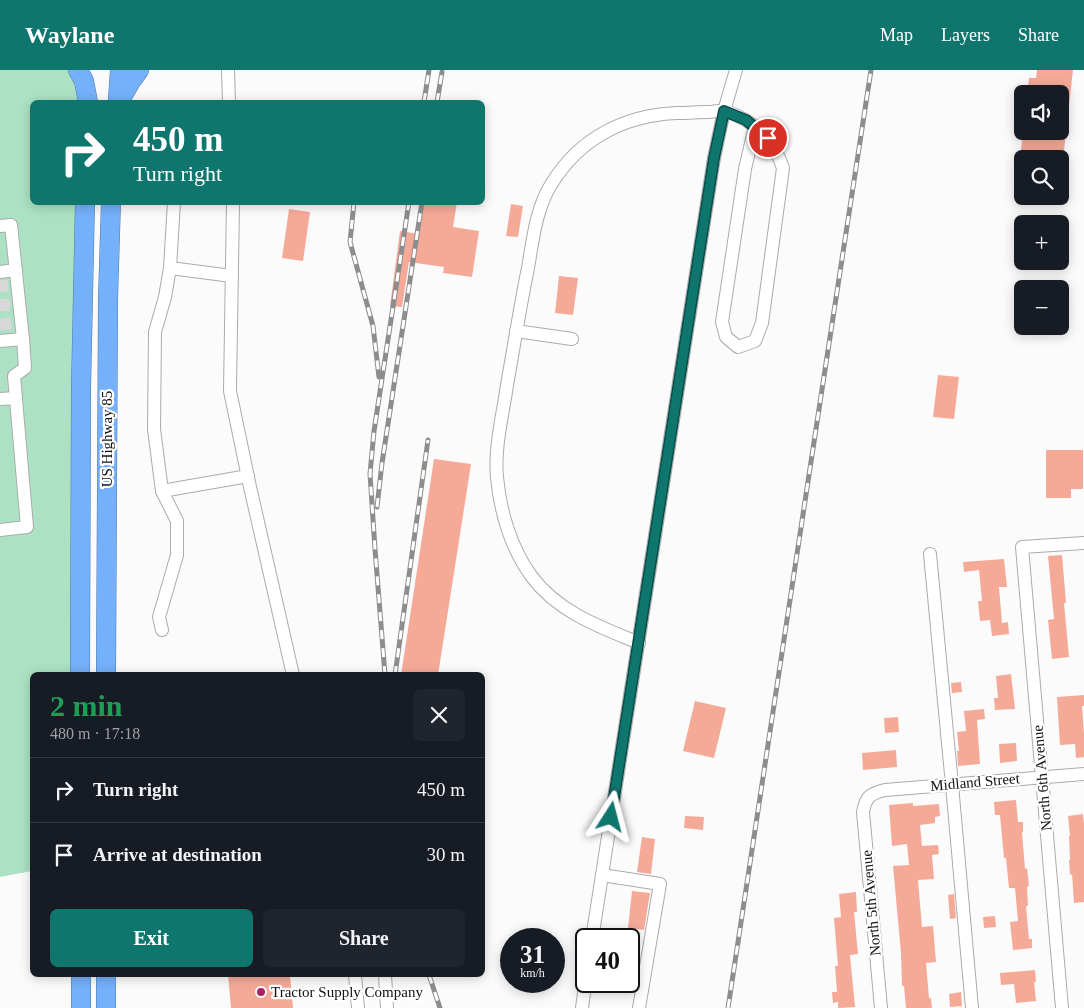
<!DOCTYPE html>
<html lang="en">
<head>
<meta charset="utf-8">
<style>
	body { margin:0; font-family:Georgia,serif; background:#20242c; color:#f1f3f6; height:100vh; display:flex; flex-direction:column; font-size:19px; white-space:nowrap }
	* { box-sizing:border-box; margin:0 }
	p { font-size:16px; color:#9ea1a6 }
	.icon { flex:none; width:28px; height:28px; fill:none; stroke:currentColor; stroke-width:2; stroke-linecap:round; stroke-linejoin:round }
	.map { position:relative; flex:1; overflow:hidden }
	.details { position:absolute; left:30px; top:602px; width:455px; height:305px; display:flex; flex-direction:column; background:#171b24; border-radius:8px; box-shadow:0 2px 12px #0003 }
	.details>* { flex:none }
	.top-card { position:absolute; left:30px; top:30px; width:455px; height:105px; border-radius:8px; box-shadow:0 2px 12px #0003; background:#0f766e; color:#fff; overflow:hidden }
	.fabs { position:absolute; left:1014px; top:15px; display:grid; gap:10px }
	.fabs a { display:grid; place-items:center; width:55px; height:55px; border-radius:8px; background:#171b24; box-shadow:0 2px 12px #0003; font-size:25px }
	.speed { position:absolute; left:500px; top:858px; display:flex; gap:10px; font-size:25px; font-weight:700; text-align:center }
	.speed>* { display:grid; place-content:center; width:65px; height:65px; border-radius:50%; background:#171b24; box-shadow:0 2px 12px #0003; line-height:1 }
	.speed small { font-size:12px; font-weight:400 }
	.speed .limit { border:2px solid #111; border-radius:8px; background:#fff; color:#111 }
	.pin { position:absolute; display:grid; place-items:center; width:42px; height:42px; color:#fff; margin:-21px; border:2px solid #fff; border-radius:50%; box-shadow:0 1px 5px #0007 }
	.me { position:absolute; width:55px; margin:-28px; rotate:9deg; stroke-linejoin:round; filter:drop-shadow(0 0 4px #0008) }
	.turn { display:flex; align-items:center; gap:18px; height:105px; padding:0 20px; font-size:22px }
	.turn .icon { width:65px; height:65px; stroke-width:2.5 }
	.turn b { display:block; font-size:35px; line-height:42px }
	.round { display:grid; place-items:center; flex:none; width:52px; height:52px; border-radius:8px; background:#20242c }
	.overview { display:flex; align-items:center; justify-content:space-between; height:85px; padding:0 20px }
	h1 { font-size:30px; font-weight:700; line-height:38px; color:#1e9e55 }
	.primary-button { display:flex; gap:10px; margin-top:auto; padding:10px 20px }
	.primary-button a { flex:1; height:58px; border-radius:8px; background:#0f766e; color:#fff; font-size:20px; font-weight:700; line-height:58px; text-align:center }
	.primary-button a+a { background:#20242c; color:#f1f3f6 }
	ul { padding:0; list-style:none }
	li { display:flex; align-items:center; gap:15px; height:65px; padding:0 20px; border-top:1px solid #363941 }
	li div { flex:1 }
	li b { display:block; font-size:19px }
	li em { font-style:normal }
	header { display:flex; align-items:center; gap:30px; box-sizing:border-box; height:70px; padding:0 25px; background:#0f766e; color:#fff }
	header strong { font-size:24px }
	nav { display:flex; gap:28px; margin-inline-start:auto; font-size:18px }
	.map>svg:first-child { display:block }
</style>
</head>
<body>
<header>
<strong>Waylane</strong>
<nav><a>Map</a><a>Layers</a><a>Share</a></nav>
</header>
<div class="map">
<svg width="1084" height="938" viewBox="0 0 1084 938">
	<rect width="100%" height="100%" fill="#fbfbfc"/>
	<path fill="#ace2c3" d="M0,0H78L88,32H32V132L85,133L80,605H32V801L0,807Z"/>
	<g fill="#f5aa98">
		<path d="M1037,0H1073L1063,89H1020L1023,61H1060V24H1027L1029,8H1036Z"/>
		<path d="M424,132H457L453,157L479,161L472,207L443,203L444,197L409,192L402,237L390,236L400,161L419,164Z"/>
		<path d="M511,134L523,136L518,167L506,166Z"/>
		<path d="M289,139L310,142L303,191L282,188Z"/>
		<path d="M559,206L578,208L573,245L555,243Z"/>
		<path d="M938,305L959,307L954,349L933,347Z"/>
		<path d="M1046,380H1083V419H1071V428H1046Z"/>
		<path d="M434,389L471,394L438,605H401Z"/>
		<path d="M1062,485L1066,533H1064L1069,587L1052,589L1048,550L1054,549L1048,486Z"/>
		<path d="M1004,489L1007,517H999L1002,553L1008,552L1009,564L992,566L990,550L980,551L978,531H982L979,500L964,502L963,492Z"/>
		<path d="M1011,604L1015,639L995,640L994,628H998L996,606Z"/>
		<path d="M961,612L962,622L952,623L951,613Z"/>
		<path d="M1084,625V636H1082L1084,663V687L1076,688L1075,674L1060,675L1057,627Z"/>
		<path d="M695,631L726,638L714,688L683,681Z"/>
		<path d="M984,639L985,649L977,650L980,694L958,696L957,681H959L957,662L966,661L964,641Z"/>
		<path d="M898,647L899,662L885,663L884,648Z"/>
		<path d="M1016,673L1017,691L1000,693L999,674Z"/>
		<path d="M896,680L897,697L863,700L862,683Z"/>
		<path d="M1016,730L1018,752H1023V762H1022L1025,799L1027,798L1029,816L1027,817L1028,836H1026L1029,869H1032V878L1013,880L1010,852L1018,851L1015,818H1009L1006,788H1004L1000,745H995L994,732Z"/>
		<path d="M913,733V736L939,734L940,746L935,747V753L920,755L922,776L938,775L939,784L932,785L934,809L918,810L922,857L933,856L936,892L926,893L929,928H931L932,938H906L904,916H902L901,883L893,796L909,795L907,774L892,776L889,735Z"/>
		<path d="M1083,744L1084,754V832L1074,833L1072,804L1070,805L1069,790H1070L1069,766H1070L1068,746Z"/>
		<path d="M685,746L704,747L703,760L684,758Z"/>
		<path d="M642,767L655,769L651,804L637,802Z"/>
		<path d="M632,821L650,823L644,860L628,858Z"/>
		<path d="M856,822L857,842H854L858,884L850,885L855,937L838,938V932L833,933L832,922H837L835,896H838L834,848L841,847L839,824Z"/>
		<path d="M954,824L956,848L950,849L948,825Z"/>
		<path d="M995,846L996,857L984,858L983,847Z"/>
		<path d="M1035,900L1036,912H1034L1036,931L1016,933L1014,914L1001,915L1000,903Z"/>
		<path d="M228,905H290L293,938H231Z"/>
		<path d="M961,922L962,936L950,937L949,924Z"/>
	</g>
	<g fill="none" stroke-linecap="round" stroke-linejoin="round">
		<g stroke="#d8d8d9" stroke-width="12" stroke-dasharray="12 6" stroke-linecap="butt">
			<path d="M0,216H8"/>
			<path d="M0,235H10"/>
			<path d="M0,255L11,253"/>
		</g>
		<defs>
			<g id="minor">
				<path d="M228,0L229,32"/>
				<path d="M233,132L230,321L250,417L293,605"/>
				<path d="M0,156L11,155L23,269L25,298L14,306L27,457L0,460"/>
				<path d="M170,198L174,132"/>
				<path d="M0,202L16,200"/>
				<path d="M232,206L170,198L165,227L155,262L154,359L162,421L248,406"/>
				<path d="M516,261L572,269"/>
				<path d="M0,271L23,269"/>
				<path d="M0,329L16,328"/>
				<path d="M162,421L177,451V485L159,547L162,560"/>
				<path d="M930,484L952,715L972,938"/>
				<path d="M639,573C600,557 558,542 532,507C511,479 500,441 497,407C494,378 503,344 507,315C514,276 520,237 528,198C533,169 536,138 552,113C580,68 625,45 677,43C688,43 698,42 708,42C713,42 719,40 724,41C735,43 746,50 755,56L745,99L722,252L726,267L738,277L755,271L762,253L783,98C775,77 772,71 755,56"/>
				<path d="M602,805L660,814L639,938"/>
				<path d="M592,869L714,88L724,41L736,0"/>
				<path d="M355,905L358,938"/>
				<path d="M385,905L387,938"/>
				<path d="M582,938L586,908"/>
				<path d="M881,938L863,742C866,726 870,724 885,720L1084,704"/>
				<path d="M1062,938L1022,477L1084,473"/>
			</g>
			<g id="highway">
				<path d="M78,0L84,11L88,32"/>
				<path d="M118,29L120,0"/>
				<path d="M119,32L131,11L139,0"/>
				<path d="M80,605L81,319L85,132"/>
				<path d="M106,605L108,229L111,132"/>
				<path d="M81,905V938"/>
				<path d="M106,938V905"/>
			</g>
		</defs>
		<use href="#minor" stroke="#ababac" stroke-width="14"/>
		<use href="#highway" stroke="#5278a8" stroke-width="20"/>
		<use href="#minor" stroke="#fff" stroke-width="12"/>
		<use href="#highway" stroke="#75b0fa" stroke-width="19"/>
		<defs>
			<g id="rail">
				<path d="M424,32L429,0"/>
				<path d="M437,32L442,2"/>
				<path d="M354,132L350,172L373,256L379,307"/>
				<path d="M377,437L382,393L422,132"/>
				<path d="M385,605L375,479L370,404L374,361L409,132"/>
				<path d="M395,605L428,370"/>
				<path d="M429,905L440,938"/>
				<path d="M728,938L821,326L871,0"/>
			</g>
		</defs>
		<use href="#rail" stroke="#8d8d8e" stroke-width="5"/>
		<use href="#rail" stroke="#fff" stroke-width="3" stroke-dasharray="9" stroke-linecap="butt"/>
	</g>
	<g fill="none" stroke-linecap="round" stroke-linejoin="round">
		<defs>
			<path id="route" d="M611,747L714,88L724,41L746,50L768,68"/>
		</defs>
		<use href="#route" stroke="#0a4d48" stroke-width="12"/>
		<use href="#route" stroke="#0f766e" stroke-width="9"/>
	</g>
	<circle fill="#ad215e" stroke="#fff" stroke-width="2" cx="261" cy="922" r="5"/>
	<g text-anchor="middle" dominant-baseline="central" stroke-width="4.5" stroke-linejoin="round" paint-order="stroke">
		<g font-size="15" fill="#111" stroke="#fff">
			<text transform="translate(107 369) rotate(-90)">US Highway 85</text>
			<text transform="translate(1042 708) rotate(-95)">North 6th Avenue</text>
			<text transform="translate(975 712) rotate(-5)">Midland Street</text>
			<text transform="translate(871 833) rotate(-95)">North 5th Avenue</text>
		</g>
		<g font-size="15" fill="#111" stroke="#fff" text-anchor="start">
			<text x="271" y="922">Tractor Supply Company</text>
		</g>
	</g>
</svg>
<div class="fabs">
<a><svg class="icon" aria-label="sound" viewBox="0 0 24 24"><path d="M4 9h4l5-4v14l-5-4H4zM17 9q2 3 0 6"/></svg></a>
<a><svg class="icon" aria-label="search" viewBox="0 0 24 24"><circle cx="10" cy="10" r="6"/><path d="M15 15l6 6"/></svg></a>
<a>+</a>
<a>−</a>
</div>
<div class="speed"><div>31<small>km/h</small></div><div class="limit">40</div></div>
<div class="pin" style="left:768px;top:68px;background:#d93025"><svg class="icon" aria-label="arrive" viewBox="0 0 24 24"><path d="M6 21V4h12l-3 4 3 4H6"/></svg></div>
<svg class="me" style="left:611px;top:747px" viewBox="-20 -20 40 40"><path d="M0-17L14 15 0 8-14 15z" fill="#0f766e" stroke="#fff" stroke-width="4"/></svg>
<div class="top-card">
<div class="turn"><svg class="icon" aria-label="right" viewBox="0 0 24 24"><path d="M7 20v-9h11M14 6l5 5-5 5"/></svg><div><b>450 m</b>Turn right</div></div>
</div>
<section class="details">
<div class="overview"><div><h1>2 min</h1><p>480 m · 17:18</p></div><a class="round"><svg class="icon" aria-label="close" viewBox="0 0 24 24"><path d="M6 6l12 12M18 6L6 18"/></svg></a></div>
<ul>
<li><svg class="icon" aria-label="right" viewBox="0 0 24 24"><path d="M7 20v-9h11M14 6l5 5-5 5"/></svg><div><b>Turn right</b></div><em>450 m</em></li>
<li><svg class="icon" aria-label="arrive" viewBox="0 0 24 24"><path d="M6 21V4h12l-3 4 3 4H6"/></svg><div><b>Arrive at destination</b></div><em>30 m</em></li>
</ul>
<div class="primary-button"><a>Exit</a><a>Share</a></div>
</section>
</div>
</body>
</html>
